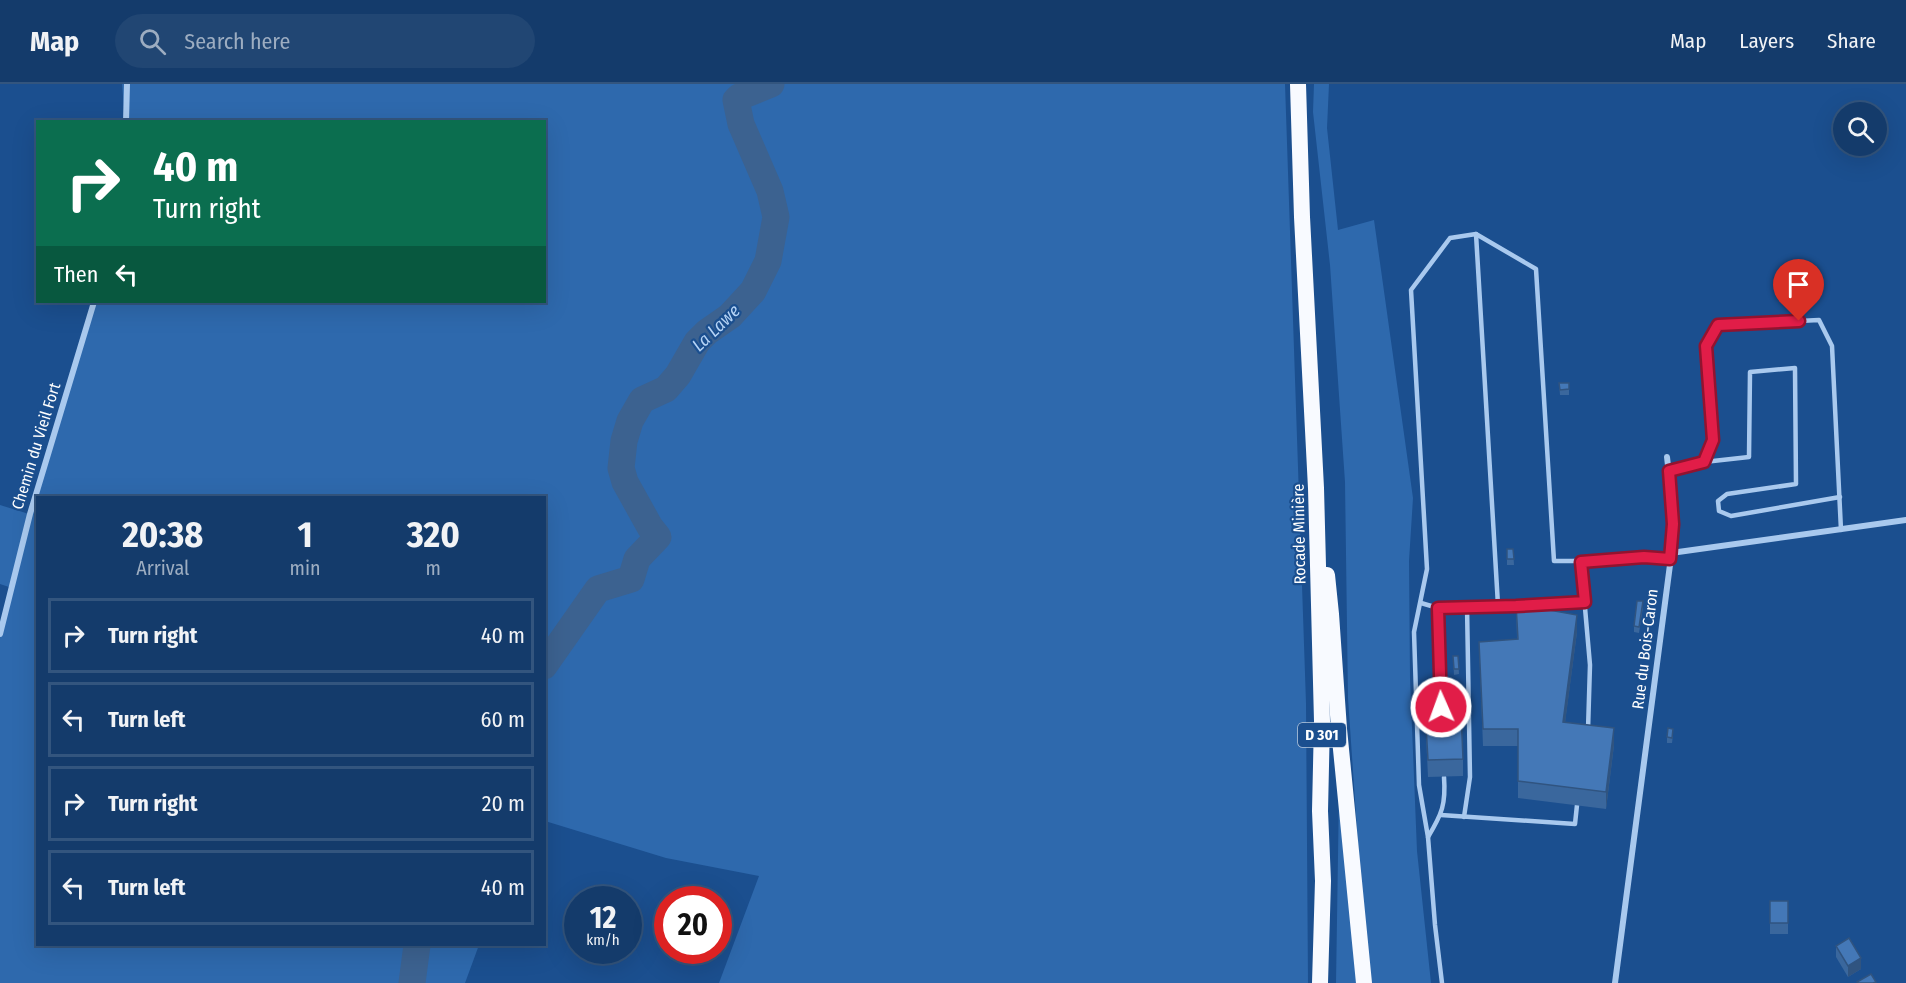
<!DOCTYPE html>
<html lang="en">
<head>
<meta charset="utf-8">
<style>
	body { margin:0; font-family:"Fira Sans Condensed",sans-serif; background:#214673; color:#f1f3f6; height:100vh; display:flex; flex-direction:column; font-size:22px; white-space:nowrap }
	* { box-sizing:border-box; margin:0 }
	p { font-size:20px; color:#9dadc1 }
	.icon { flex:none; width:33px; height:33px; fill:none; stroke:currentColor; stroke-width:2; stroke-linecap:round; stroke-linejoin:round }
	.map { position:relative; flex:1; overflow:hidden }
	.drawer { position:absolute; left:36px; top:412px; width:510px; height:450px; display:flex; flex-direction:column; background:#143b6b; border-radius:0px; box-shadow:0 6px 24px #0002,0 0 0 2px #33557e }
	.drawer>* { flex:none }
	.guide { position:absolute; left:36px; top:36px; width:510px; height:183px; border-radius:0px; box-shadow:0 6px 24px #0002,0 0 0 2px #33557e; background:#0b6e4f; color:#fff; overflow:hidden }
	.tools { position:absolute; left:1833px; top:18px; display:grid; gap:12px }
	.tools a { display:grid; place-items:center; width:54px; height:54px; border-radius:50%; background:#143b6b; box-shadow:0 6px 24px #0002,0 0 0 2px #33557e; font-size:30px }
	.speed { position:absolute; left:564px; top:802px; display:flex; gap:12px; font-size:30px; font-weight:700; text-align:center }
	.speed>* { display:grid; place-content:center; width:78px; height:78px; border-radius:50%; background:#143b6b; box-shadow:0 6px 24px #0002,0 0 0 2px #33557e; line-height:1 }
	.speed small { font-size:15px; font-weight:400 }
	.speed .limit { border:9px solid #d22; background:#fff; color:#111 }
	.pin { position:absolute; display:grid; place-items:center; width:51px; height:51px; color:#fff; margin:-62px -26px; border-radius:50% 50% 50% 0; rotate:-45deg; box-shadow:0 0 6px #0007 }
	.pin .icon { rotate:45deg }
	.me { position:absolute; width:66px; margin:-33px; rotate:358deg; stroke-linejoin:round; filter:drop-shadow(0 0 4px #0008) }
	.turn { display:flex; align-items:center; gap:21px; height:126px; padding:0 18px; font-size:27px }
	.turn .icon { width:78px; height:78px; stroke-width:2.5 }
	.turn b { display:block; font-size:42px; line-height:51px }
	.then { display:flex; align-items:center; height:57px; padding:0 18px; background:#0003; gap:12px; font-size:22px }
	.eta { display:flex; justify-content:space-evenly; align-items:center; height:102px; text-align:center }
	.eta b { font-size:36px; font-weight:700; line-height:42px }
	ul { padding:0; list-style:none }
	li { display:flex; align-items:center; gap:18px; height:75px; margin:0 12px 9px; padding:0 6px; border:3px solid #33557e; border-radius:0px }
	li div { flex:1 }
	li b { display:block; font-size:22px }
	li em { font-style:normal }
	header { display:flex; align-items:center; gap:36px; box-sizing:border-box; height:84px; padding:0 30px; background:#143b6b; border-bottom:2px solid #33557e }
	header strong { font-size:28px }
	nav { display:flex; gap:33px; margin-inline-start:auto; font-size:21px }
	.search { width:420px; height:54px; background:#214673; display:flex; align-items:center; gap:15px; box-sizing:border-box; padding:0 21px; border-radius:33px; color:#9dadc1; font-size:22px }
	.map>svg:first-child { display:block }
</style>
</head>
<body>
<header>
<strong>Map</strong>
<div class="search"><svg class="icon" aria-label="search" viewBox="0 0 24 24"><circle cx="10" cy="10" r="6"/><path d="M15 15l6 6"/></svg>Search here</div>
<nav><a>Map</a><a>Layers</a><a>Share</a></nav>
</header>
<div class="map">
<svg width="1906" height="899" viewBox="0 0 1906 899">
	<rect width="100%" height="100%" fill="#1b4f8f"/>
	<g fill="#2e69ad">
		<path d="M122,0H1285L1306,619L1308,899H719L759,792L666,774L545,737L544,414H38V861H479L465,899H0V550L12,504L0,500V421L29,430L94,218H544V38L125,37Z"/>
		<path d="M1314,0H1329L1327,44L1338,146L1374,136L1413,414L1409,477L1410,594L1417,767L1431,899H1336L1339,709L1361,804L1348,614L1345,398L1330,181L1313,28Z"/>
	</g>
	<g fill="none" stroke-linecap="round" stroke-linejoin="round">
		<g stroke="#3c6290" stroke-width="27">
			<path d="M544,582L598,505L631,495L637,475L658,453L650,443L625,398L621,384L624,357L630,337L642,316L666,305L678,291L697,258L707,248L730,232L753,207L768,177L776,133L770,107L741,40L736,16L739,13L771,0"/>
			<path d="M412,899L417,861"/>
		</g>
		<g stroke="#a9c9ee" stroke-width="4.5">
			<path d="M1476,150L1498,521"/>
			<path d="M1704,378L1749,373L1750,288L1795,284L1796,400L1727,410L1718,417L1719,427L1731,432L1840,413"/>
			<path d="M1669,387L1704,378L1713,356L1706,262L1718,241L1819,236L1832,262L1841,446"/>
			<path d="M1581,478L1590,581L1588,646"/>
			<path d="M1421,519L1438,524L1516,522L1585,518"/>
			<path d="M1438,524L1441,611"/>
			<path d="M1441,731L1575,740L1577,721"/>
			<path d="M1464,733L1470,693L1467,522"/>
			<path d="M1428,753C1442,730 1446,720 1444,693"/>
			<path d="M1442,899L1435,841L1428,753L1419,701L1414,548L1427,485L1411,206L1450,154L1476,150L1536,185L1554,477C1593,478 1631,473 1670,475"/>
		</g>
		<g stroke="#a9c9ee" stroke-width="6">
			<path d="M126,38L127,0"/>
			<path d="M1671,469L1906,436"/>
			<path d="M0,550L30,430L94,218"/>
			<path d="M1615,899L1673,458V425L1667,373"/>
		</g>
		<g stroke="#f8faff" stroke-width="16">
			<path d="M1298,0L1302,133L1316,404L1322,637L1320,727L1323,797L1320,899"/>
			<path d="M1327,491L1331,530L1339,645L1364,899"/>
		</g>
	</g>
	<g fill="#3a679d">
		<path d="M1559,299L1569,305V311H1560Z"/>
		<path d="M1507,465H1513L1514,481H1507Z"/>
		<path d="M1516,520L1577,548L1565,638L1614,661L1606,725L1518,714V662H1483L1479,558L1517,555Z"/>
		<path d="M1643,523L1639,549L1634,548V542Z"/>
		<path d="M1453,572H1458L1459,590L1454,591Z"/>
		<path d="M1424,607L1463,675V692L1428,693Z"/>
		<path d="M1673,651L1672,659H1667V653Z"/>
		<rect x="1770" y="817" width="18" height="33"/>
		<path d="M1836,862L1861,885L1848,893L1836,873Z"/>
	</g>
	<g fill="#305480">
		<path d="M1577,531V548L1563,655V638Z"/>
		<path d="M1614,644V661L1606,725V708Z"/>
		<path d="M1861,874V885L1848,893V882Z"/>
	</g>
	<g fill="#4478b7" stroke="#305480" stroke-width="1.5">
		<path d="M1559,299H1569V305L1560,306Z"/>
		<path d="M1507,465H1513L1514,475H1507Z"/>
		<path d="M1637,517H1643L1639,543L1634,542Z"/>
		<path d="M1516,520L1577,531L1563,638L1614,644L1606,708L1518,697V645H1483L1479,558L1518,555Z"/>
		<path d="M1453,572H1458L1459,585H1454Z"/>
		<path d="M1460,605L1463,675L1428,676L1424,607Z"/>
		<path d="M1668,644L1673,645L1672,654L1667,653Z"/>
		<rect x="1770" y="817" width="18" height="22"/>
		<path d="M1849,854L1861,874L1848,882L1836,862Z"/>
		<path d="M1871,890L1876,898L1873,899H1858L1857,898Z"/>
	</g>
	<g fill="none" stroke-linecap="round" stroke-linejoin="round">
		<defs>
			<path id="route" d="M1441,623L1438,524L1516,522L1585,518L1581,478L1644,473L1670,475L1673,440L1669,387L1704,378L1713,356L1706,262L1718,241L1799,237"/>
		</defs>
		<use href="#route" stroke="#92132f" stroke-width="15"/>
		<use href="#route" stroke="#e11d48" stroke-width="10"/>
	</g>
	<g text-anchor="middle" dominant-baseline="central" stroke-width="4.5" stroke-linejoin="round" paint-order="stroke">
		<rect fill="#1b4f8f" stroke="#bbcadd" stroke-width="1.5" x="1298" y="639" width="48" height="24" rx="4.5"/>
		<g font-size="15" font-weight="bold" fill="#fff">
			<text x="1322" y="651">D 301</text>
		</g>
		<g font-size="16" fill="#fff" stroke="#1b4f8f">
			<text transform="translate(36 362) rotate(-73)">Chemin du Vieil Fort</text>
			<text transform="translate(1299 450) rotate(-91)">Rocade Minière</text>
			<text transform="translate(1645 565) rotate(-83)">Rue du Bois-Caron</text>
		</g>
		<g font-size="18" font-style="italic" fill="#b5d3f5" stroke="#1b4f8f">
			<text transform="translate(716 244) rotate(-44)">La Lawe</text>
		</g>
	</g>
</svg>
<div class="tools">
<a><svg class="icon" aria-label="search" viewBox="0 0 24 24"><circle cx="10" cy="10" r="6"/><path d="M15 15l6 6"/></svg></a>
</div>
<div class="speed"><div>12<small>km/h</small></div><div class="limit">20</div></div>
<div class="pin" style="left:1799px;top:237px;background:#d93025"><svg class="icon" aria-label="arrive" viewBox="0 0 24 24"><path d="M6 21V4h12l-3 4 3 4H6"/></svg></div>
<svg class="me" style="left:1441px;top:623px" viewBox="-20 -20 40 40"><circle r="17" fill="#e11d48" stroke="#fff" stroke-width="3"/><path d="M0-11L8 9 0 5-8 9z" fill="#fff"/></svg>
<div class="guide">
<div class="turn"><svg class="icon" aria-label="right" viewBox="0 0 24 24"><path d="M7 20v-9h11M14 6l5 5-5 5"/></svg><div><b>40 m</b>Turn right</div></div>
<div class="then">Then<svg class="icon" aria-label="left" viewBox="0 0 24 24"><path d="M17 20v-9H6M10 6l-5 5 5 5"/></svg></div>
</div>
<section class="drawer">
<div class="eta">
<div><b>20:38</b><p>Arrival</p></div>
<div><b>1</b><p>min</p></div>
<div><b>320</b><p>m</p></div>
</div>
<ul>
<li><svg class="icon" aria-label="right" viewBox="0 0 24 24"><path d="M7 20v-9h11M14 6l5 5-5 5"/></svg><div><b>Turn right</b></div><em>40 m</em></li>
<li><svg class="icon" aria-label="left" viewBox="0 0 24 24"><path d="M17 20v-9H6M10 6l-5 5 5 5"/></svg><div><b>Turn left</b></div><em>60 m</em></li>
<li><svg class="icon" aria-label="right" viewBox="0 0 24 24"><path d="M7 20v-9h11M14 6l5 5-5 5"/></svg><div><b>Turn right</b></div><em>20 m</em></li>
<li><svg class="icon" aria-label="left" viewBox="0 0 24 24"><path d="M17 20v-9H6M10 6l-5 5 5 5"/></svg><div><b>Turn left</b></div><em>40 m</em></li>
</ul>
</section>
</div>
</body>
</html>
